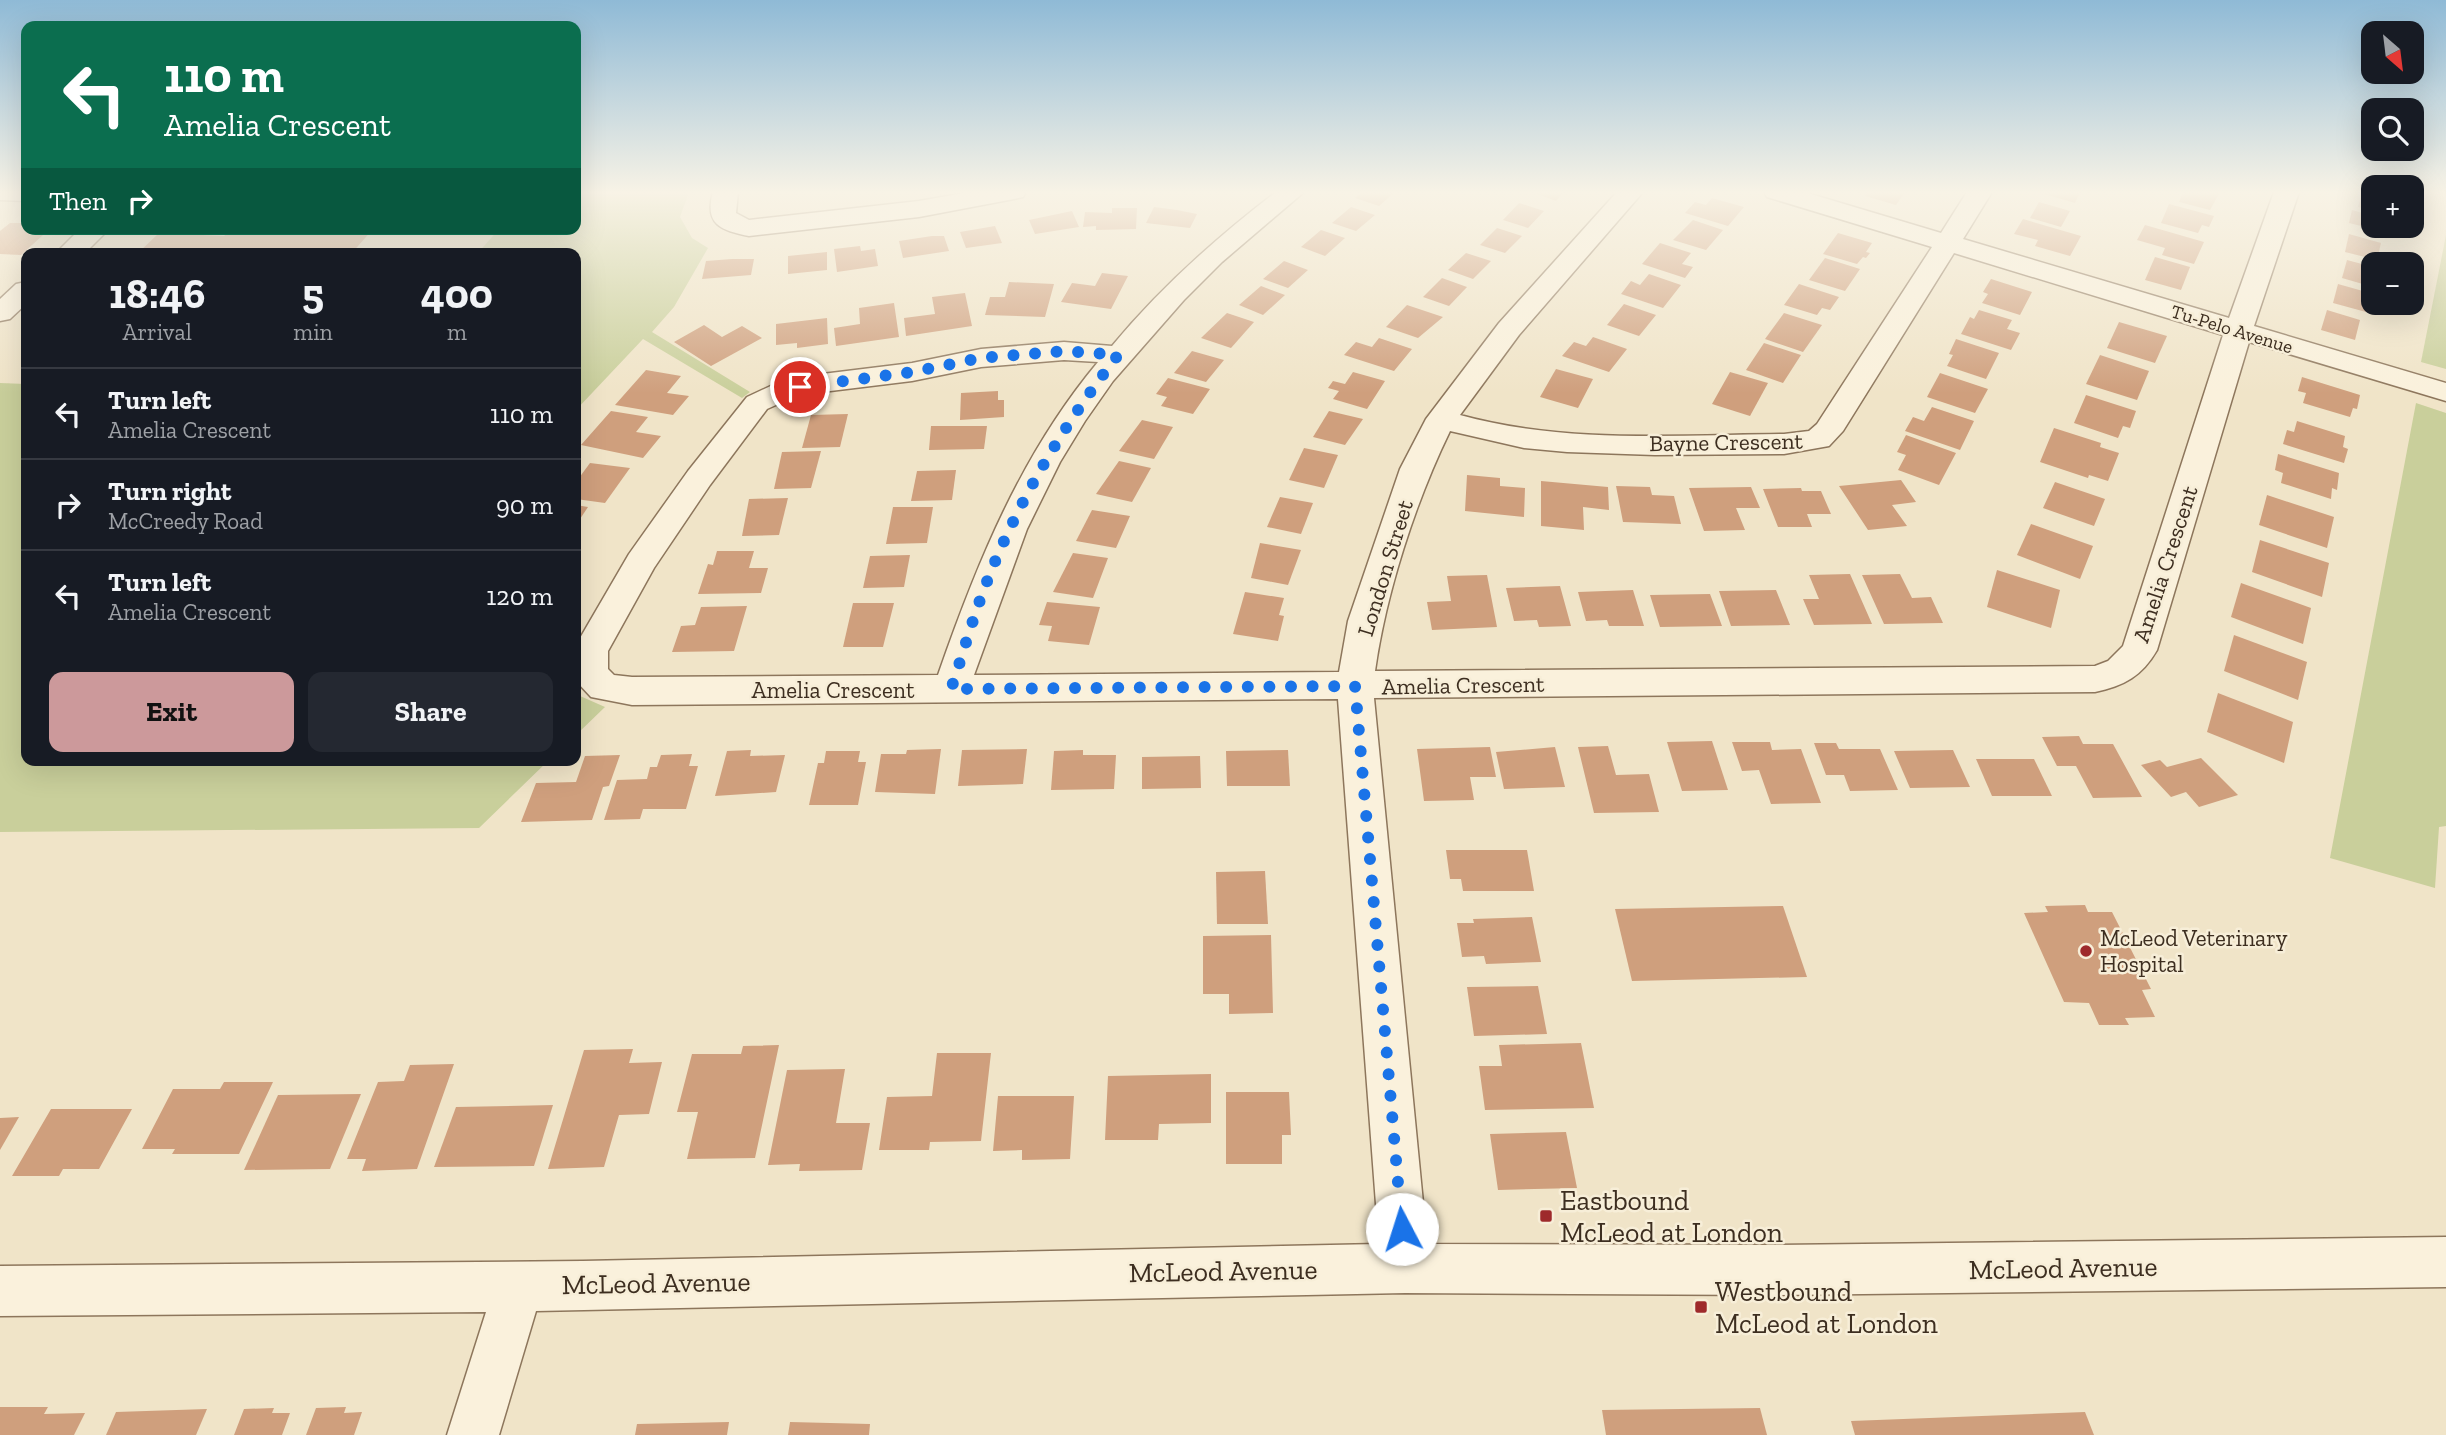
<!DOCTYPE html>
<html lang="en">
<head>
<meta charset="utf-8">
<style>
	body { margin:0; font-family:"Zilla Slab",serif; background:#242831; color:#f1f3f6; height:100vh; display:flex; flex-direction:column; font-size:26px; white-space:nowrap }
	* { box-sizing:border-box; margin:0 }
	p { font-size:23px; color:#9ea1a6 }
	.icon { flex:none; width:38px; height:38px; fill:none; stroke:currentColor; stroke-width:2; stroke-linecap:round; stroke-linejoin:round }
	.map { position:relative; flex:1; overflow:hidden }
	.drawer { position:absolute; left:21px; top:248px; width:560px; height:518px; display:flex; flex-direction:column; background:#171b24; border-radius:14px; box-shadow:0 7px 28px #0002 }
	.drawer>* { flex:none }
	.guide { position:absolute; left:21px; top:21px; width:560px; height:214px; border-radius:14px; box-shadow:0 7px 28px #0002; background:#0b6e4f; color:#fff; overflow:hidden }
	.needle { width:46px; rotate:152deg }
	.tools { position:absolute; left:2361px; top:21px; display:grid; gap:14px }
	.tools a { display:grid; place-items:center; width:63px; height:63px; border-radius:14px; background:#171b24; box-shadow:0 7px 28px #0002; font-size:35px }
	.pin { position:absolute; display:grid; place-items:center; width:60px; height:60px; color:#fff; margin:-30px; border:4px solid #fff; border-radius:50%; box-shadow:0 2px 7px #0007 }
	.me { position:absolute; width:77px; margin:-38px; rotate:355deg; stroke-linejoin:round; filter:drop-shadow(0 0 5px #0008) }
	.turn { display:flex; align-items:center; gap:24px; height:147px; padding:0 28px; font-size:32px }
	.turn .icon { width:91px; height:91px; stroke-width:2.5 }
	.turn b { display:block; font-size:49px; line-height:60px }
	.then { display:flex; align-items:center; height:66px; padding:0 28px; background:#0003; gap:14px; font-size:26px }
	.eta { display:flex; justify-content:space-evenly; align-items:center; height:119px; text-align:center }
	.eta b { font-size:42px; font-weight:700; line-height:49px }
	.cta { display:flex; gap:14px; margin-top:auto; padding:14px 28px }
	.cta a { flex:1; height:80px; border-radius:14px; background:#cc999b; color:#111; font-size:28px; font-weight:700; line-height:80px; text-align:center }
	.cta a+a { background:#242831; color:#f1f3f6 }
	ul { padding:0; list-style:none }
	li { display:flex; align-items:center; gap:21px; height:91px; padding:0 28px; border-top:2px solid #363941 }
	li div { flex:1 }
	li b { display:block; font-size:26px }
	li em { font-style:normal }
	.map>svg:first-child { display:block }
</style>
</head>
<body>
<div class="map">
<svg width="2446" height="1435" viewBox="0 0 2446 1435">
	<rect width="100%" height="100%" fill="#f0e4c8"/>
	<g fill="#c9cf9b">
		<path d="M576,192H689L680,217L692,238L708,248L674,307L652,332L750,392L742,398L643,339L576,410V254H477L499,229H576Z"/>
		<path d="M2446,235V369L2421,362Z"/>
		<path d="M0,383L26,384V761H548L479,828L0,832Z"/>
		<path d="M2416,403L2446,413V826L2439,827L2435,888L2330,858Z"/>
		<path d="M576,688L580,696L605,707L576,735Z"/>
	</g>
	<g fill="#cf9f7d">
		<path d="M1362,192H1395L1379,206L1355,198Z"/>
		<path d="M1532,192H1564L1556,201Z"/>
		<path d="M1868,192H1905L1896,205L1865,196Z"/>
		<path d="M2045,192H2080L2075,203L2044,194Z"/>
		<path d="M2183,192H2220L2210,210L2179,202Z"/>
		<path d="M2362,192L2373,194V211L2358,207Z"/>
		<path d="M1712,198L1744,207L1728,226L1685,213L1695,202L1706,205Z"/>
		<path d="M2039,202L2070,211L2061,227L2030,218Z"/>
		<path d="M1519,203L1544,211L1528,228L1503,220Z"/>
		<path d="M2169,204L2214,216L2209,227L2202,225L2198,233L2161,223Z"/>
		<path d="M1154,207L1177,210L1197,214L1190,228L1146,223Z"/>
		<path d="M1351,207L1375,215L1356,231L1332,223Z"/>
		<path d="M1112,208H1137L1136,229L1096,230V226L1083,227L1085,212L1112,213Z"/>
		<path d="M2352,210L2373,216V226H2400L2398,235L2349,223Z"/>
		<path d="M1072,211L1079,227L1035,234L1029,220Z"/>
		<path d="M2023,219L2081,236L2070,256L2035,246L2038,240L2014,234Z"/>
		<path d="M1693,220L1723,230L1706,250L1673,240Z"/>
		<path d="M10,223H26V229H36L29,235H43L21,255L0,254V231Z"/>
		<path d="M2145,225L2204,242L2194,264L2162,255L2165,248L2137,240Z"/>
		<path d="M995,226L1002,243L966,248L960,232Z"/>
		<path d="M1497,228L1522,236L1505,253L1480,245Z"/>
		<path d="M285,229H373L351,254H137L159,233L224,236L230,231L271,234Z"/>
		<path d="M1321,230L1345,238L1325,256L1301,247Z"/>
		<path d="M1838,233L1872,243L1866,252L1870,253L1866,258L1863,257L1857,264L1823,254Z"/>
		<path d="M2349,234L2381,243L2377,260L2345,252Z"/>
		<path d="M932,236H944L949,251L903,258L899,241Z"/>
		<path d="M1660,243L1691,253L1682,264L1693,267L1685,278L1642,264Z"/>
		<path d="M860,246L861,251L875,249L878,266L837,272L834,249Z"/>
		<path d="M827,252V270L788,274V256Z"/>
		<path d="M1466,253L1491,261L1473,279L1448,270Z"/>
		<path d="M2155,257L2190,267L2181,290L2145,280Z"/>
		<path d="M1825,258L1860,269L1845,291L1809,280Z"/>
		<path d="M732,259H754L751,275L702,279L706,261Z"/>
		<path d="M2347,260L2373,267V287L2342,278Z"/>
		<path d="M1284,261L1308,270L1288,288L1263,279Z"/>
		<path d="M1102,273L1128,276L1111,309L1061,302L1072,283L1095,286Z"/>
		<path d="M1649,274L1681,285L1663,308L1621,294L1631,281L1640,285Z"/>
		<path d="M1442,278L1467,287L1449,306L1423,297Z"/>
		<path d="M1991,279L2032,292L2020,315L1982,303L1988,294L1983,292Z"/>
		<path d="M1009,282L1054,284L1045,317L985,315L990,297H1005Z"/>
		<path d="M1799,284L1839,297L1830,310L1822,308L1817,315L1784,305Z"/>
		<path d="M2338,284L2370,293L2366,312L2333,303Z"/>
		<path d="M1261,286L1285,295L1263,315L1239,305Z"/>
		<path d="M965,293L972,326L906,336L904,318L935,314L932,297Z"/>
		<path d="M894,303L899,337L836,346L834,328L860,324L859,308Z"/>
		<path d="M1624,304L1656,315L1639,336L1607,325Z"/>
		<path d="M1407,305L1443,317L1418,338L1386,327Z"/>
		<path d="M1979,310L2012,320L2007,329L2020,333L2011,350L1961,334L1970,317L1974,319Z"/>
		<path d="M2327,310L2360,320L2355,340L2321,330Z"/>
		<path d="M1227,313L1254,322L1231,348L1201,338Z"/>
		<path d="M1784,313L1822,325L1803,352L1765,339Z"/>
		<path d="M827,318L828,344L797,348V343L776,345V324Z"/>
		<path d="M2119,322L2167,336L2155,363L2107,348Z"/>
		<path d="M704,325L722,337L742,326L762,338L711,366L674,342Z"/>
		<path d="M1593,337L1627,349L1609,372L1562,356L1574,342L1586,346Z"/>
		<path d="M1379,338L1412,349L1394,371L1344,355L1356,342L1372,347Z"/>
		<path d="M1956,339L1999,353L1986,379L1947,366L1953,355L1949,354Z"/>
		<path d="M1764,343L1801,355L1783,383L1746,370Z"/>
		<path d="M1192,351L1224,360L1206,382L1174,373Z"/>
		<path d="M2100,355L2149,371L2137,400L2086,384Z"/>
		<path d="M1556,369L1593,379L1578,408L1540,397Z"/>
		<path d="M646,370L681,376L667,393L689,396L673,415L615,405Z"/>
		<path d="M1353,372L1385,381L1367,409L1333,399L1339,391L1328,388L1333,381L1345,384Z"/>
		<path d="M1730,372L1768,383L1750,416L1712,404Z"/>
		<path d="M1940,373L1988,389L1975,413L1927,397Z"/>
		<path d="M2302,377L2360,395L2357,409L2353,408L2350,417L2303,403L2306,393L2298,391Z"/>
		<path d="M1168,378L1210,389L1193,414L1161,406L1167,397L1156,394Z"/>
		<path d="M998,391V400H1004V417L960,420L961,393Z"/>
		<path d="M2086,395L2136,411L2130,428L2123,426L2118,438L2074,423Z"/>
		<path d="M1932,407L1974,421L1960,450L1905,431L1913,417L1924,421Z"/>
		<path d="M611,411L648,417L636,432L661,436L643,458L581,445Z"/>
		<path d="M1329,411L1363,419L1345,445L1313,437Z"/>
		<path d="M848,414L840,447L802,448L811,415Z"/>
		<path d="M1142,420L1173,427L1154,459L1119,451Z"/>
		<path d="M2297,421L2345,436L2343,447L2348,449L2344,463L2283,444L2287,430L2294,432Z"/>
		<path d="M931,426H987L984,449L929,450Z"/>
		<path d="M2054,428L2101,443L2100,447L2119,453L2108,481L2089,475L2088,478L2040,462Z"/>
		<path d="M1906,435L1956,453L1939,485L1898,470L1906,455L1897,452Z"/>
		<path d="M1304,448L1338,455L1324,488L1289,480Z"/>
		<path d="M821,451L811,488L774,489L782,452Z"/>
		<path d="M2278,454L2339,473L2337,490L2332,488L2331,499L2281,483L2283,473L2275,470Z"/>
		<path d="M1119,461L1151,468L1132,502L1096,494Z"/>
		<path d="M590,463L630,468L605,503L576,499V482Z"/>
		<path d="M956,470L952,500L911,501L917,471Z"/>
		<path d="M1467,475L1500,478V486L1525,488L1524,517L1465,511Z"/>
		<path d="M1901,480L1916,502L1892,505L1907,526L1868,530L1839,486Z"/>
		<path d="M1541,481L1608,487L1609,510L1583,507L1584,530L1541,526Z"/>
		<path d="M2055,482L2105,499L2094,526L2043,508Z"/>
		<path d="M1616,486L1650,487L1652,495L1674,496L1681,524L1623,522Z"/>
		<path d="M1751,487L1760,508H1736L1745,530L1704,531L1689,488Z"/>
		<path d="M1801,488L1802,491H1821L1831,514H1807L1812,527H1778L1763,489Z"/>
		<path d="M2267,495L2334,517L2327,548L2259,525Z"/>
		<path d="M1280,497L1313,503L1301,534L1267,527Z"/>
		<path d="M788,498L779,535L742,536L749,499Z"/>
		<path d="M576,505L588,507L576,525Z"/>
		<path d="M893,507H933L927,543L886,544Z"/>
		<path d="M1092,510L1130,516L1116,548L1076,541Z"/>
		<path d="M2031,524L2093,546L2080,579L2017,555Z"/>
		<path d="M2260,540L2329,563L2322,597L2252,572Z"/>
		<path d="M1260,543L1301,550L1288,585L1251,578Z"/>
		<path d="M717,551H754L749,568H768L761,593L698,594L708,564L713,565Z"/>
		<path d="M1073,553L1108,558L1093,598L1053,592Z"/>
		<path d="M910,555L904,587L863,588L870,556Z"/>
		<path d="M1997,570L2060,590L2051,628L1987,607Z"/>
		<path d="M1850,574L1872,624L1814,625L1803,599H1819L1809,575Z"/>
		<path d="M1900,574L1912,598L1931,597L1943,623L1884,624L1862,575Z"/>
		<path d="M1487,575L1497,627L1432,630L1427,602L1451,601L1447,576Z"/>
		<path d="M2241,583L2311,608L2303,644L2231,617Z"/>
		<path d="M1560,586L1571,626L1539,627L1537,620L1514,621L1506,588Z"/>
		<path d="M1633,590L1644,626H1609L1607,620L1586,621L1578,592Z"/>
		<path d="M1776,590L1790,625L1731,626L1719,591Z"/>
		<path d="M1245,592L1284,598L1279,615L1284,616L1278,641L1233,634Z"/>
		<path d="M1710,594L1722,626L1660,627L1650,595Z"/>
		<path d="M1047,602L1100,607L1089,645L1048,641L1052,626L1039,625Z"/>
		<path d="M853,603H894L883,647H843Z"/>
		<path d="M747,606L734,651L672,652L681,626L695,625L701,607Z"/>
		<path d="M2234,635L2307,662L2298,700L2224,671Z"/>
		<path d="M2218,693L2293,722L2284,763L2207,732Z"/>
		<path d="M2079,736L2083,744H2113L2142,797L2093,798L2076,766H2057L2042,737Z"/>
		<path d="M1712,741L1728,790L1682,791L1667,742Z"/>
		<path d="M1732,742H1770L1772,750L1801,749L1821,803L1771,804L1759,770L1742,771Z"/>
		<path d="M1814,743H1836L1839,749H1880L1898,790L1850,791L1844,775H1826Z"/>
		<path d="M1608,746L1616,775L1649,774L1659,812L1594,813L1578,747Z"/>
		<path d="M1490,747L1496,777H1470L1474,800L1424,801L1417,749Z"/>
		<path d="M1555,747L1565,787L1504,789L1496,752Z"/>
		<path d="M941,749L935,794L875,792L881,754H906L907,750Z"/>
		<path d="M1027,749L1023,784L958,786L962,750Z"/>
		<path d="M751,750L750,756L785,755L776,792L715,796L727,751Z"/>
		<path d="M1083,750V755H1116L1114,789L1051,790L1054,751Z"/>
		<path d="M1288,750L1290,786H1227L1226,751Z"/>
		<path d="M1953,750L1970,787L1910,788L1894,751Z"/>
		<path d="M826,751H860L858,762H866L858,805H809L818,763H824Z"/>
		<path d="M692,754L689,766H698L686,809H643L640,819L604,820L617,780L647,779L650,767H657L661,755Z"/>
		<path d="M620,755L609,786L603,787L592,820L521,822L536,783L576,782L585,756Z"/>
		<path d="M1200,756L1201,788L1142,789V757Z"/>
		<path d="M2201,758L2238,795L2199,807L2186,792L2171,797L2141,765L2160,760L2167,767Z"/>
		<path d="M1976,759H2034L2052,796H1992Z"/>
		<path d="M1446,850H1527L1534,891H1463L1461,879H1450Z"/>
		<path d="M1265,871L1268,924H1217L1216,872Z"/>
		<path d="M2085,905L2088,912H2112L2151,989L2142,990L2155,1017L2125,1018L2129,1025H2099L2089,1003L2064,1002L2024,913L2048,912L2045,906Z"/>
		<path d="M1783,906L1807,977L1632,981L1615,909Z"/>
		<path d="M1532,917L1541,962L1486,964L1484,956L1462,957L1457,923H1474L1473,919Z"/>
		<path d="M1271,935L1273,1013L1229,1014V994H1203V936Z"/>
		<path d="M1538,986L1547,1034L1474,1036L1467,987Z"/>
		<path d="M1581,1043L1594,1108L1485,1110L1479,1066H1502L1499,1045Z"/>
		<path d="M779,1045L755,1158L687,1159L698,1112H677L692,1054H741L743,1046Z"/>
		<path d="M633,1049L629,1063L662,1062L649,1114L619,1115L604,1167L548,1169L584,1050Z"/>
		<path d="M937,1053H991L981,1141L930,1142L929,1150H879L887,1097L932,1096Z"/>
		<path d="M454,1064L417,1169L362,1171L366,1159H347L378,1082L404,1081L410,1065Z"/>
		<path d="M845,1069L836,1123H870L862,1170L799,1171L800,1164L768,1165L787,1070Z"/>
		<path d="M1211,1074V1123L1159,1124L1158,1140H1105L1108,1076Z"/>
		<path d="M224,1082H273L239,1154H172L175,1149H142L173,1089H220Z"/>
		<path d="M1226,1092H1289L1291,1135H1282V1164H1226Z"/>
		<path d="M361,1094L330,1169L244,1170L278,1095Z"/>
		<path d="M998,1096H1074L1070,1159L1022,1160V1150L993,1151Z"/>
		<path d="M553,1105L534,1166L434,1167L456,1107Z"/>
		<path d="M51,1109H132L99,1169H63L59,1176H12Z"/>
		<path d="M19,1117L0,1150V1118Z"/>
		<path d="M1566,1132L1577,1188L1498,1190L1490,1134Z"/>
		<path d="M0,1407H48L44,1414L85,1413L74,1435H0Z"/>
		<path d="M346,1407L344,1413L362,1412L354,1435H306L316,1408Z"/>
		<path d="M274,1408L272,1413H290L282,1435H234L244,1409Z"/>
		<path d="M1760,1408L1767,1435H1606L1602,1410Z"/>
		<path d="M207,1409L196,1435H106L116,1412Z"/>
		<path d="M2085,1412L2094,1435H1855L1851,1421Z"/>
		<path d="M729,1422L727,1435H635L637,1424Z"/>
		<path d="M790,1422L870,1424L869,1435H788Z"/>
	</g>
	<g fill="none" stroke-linecap="round" stroke-linejoin="round">
		<defs>
			<g id="minor">
				<path d="M0,192H26V201L0,200Z"/>
				<path d="M713,192H738L736,213L749,220L919,201L970,192H1026L1023,197L1014,199L919,217L749,236C721,230 704,225 713,192Z"/>
				<path d="M1276,192H1304L1222,262L1184,300L1113,381L1085,421L1060,462L1027,529L974,675L1339,672L1348,621L1400,469L1426,419L1499,323L1617,192H1643L1519,335L1460,415C1565,444 1676,435 1784,434L1809,431L1817,424L1932,247L1767,197L1764,192H1804L1941,233L1967,192H1992L1963,239L2229,318L2274,192H2299L2254,326L2446,383V401L2249,342L2157,650C2142,676 2124,686 2095,692L1374,698L1427,1244L1774,1245L2446,1237V1287L1774,1295L1405,1293L536,1311L499,1435H447L486,1312L0,1316V1266L583,1261L1379,1244L1338,699L632,705L591,697L576,681V645L629,554L688,471L747,397L775,384L814,375L912,363L981,349L1064,342L1112,346C1160,288 1216,238 1276,192ZM1954,253L2223,335L2123,646L2108,661L2095,666L1375,671C1386,593 1415,503 1450,431L1524,448L1567,452L1655,455L1784,454L1829,446L1843,431ZM1064,360L1098,362C1021,454 977,563 938,675L632,677L614,675L608,669V651L654,568L710,485L767,409L794,397L814,393L912,381L981,367Z"/>
				<path d="M80,229H109L84,254H55Z"/>
				<path d="M26,282V304L10,319L0,321V299L16,284Z"/>
			</g>
		</defs>
		<use href="#minor" stroke="#8d765c" stroke-width="3"/>
		<use href="#minor" fill="#faf1dc" fill-rule="evenodd"/>
	</g>
	<linearGradient id="sky" x2="0" y2="1"><stop stop-color="#8fbad6"/><stop offset="0.49" stop-color="#f8f3e6"/><stop offset="1" stop-color="#f8f3e6" stop-opacity="0"/></linearGradient>
	<rect width="2446" height="393" fill="url(#sky)"/>
	<g fill="none" stroke-linecap="round" stroke-linejoin="round">
		<path stroke="#1a73e8" stroke-width="12" stroke-dasharray="0 21.6" d="M800,387L912,372L981,358L1065,351L1118,355C1062,427 1015,506 983,592C971,624 962,657 951,689L1355,686L1402,1229"/>
	</g>
	<g fill="#9e2a2b" stroke="#f7eed8" stroke-width="2.5">
		<circle cx="2086" cy="951" r="7"/>
		<rect x="1539" y="1209" width="14" height="14" rx="3.5"/>
		<rect x="1694" y="1300" width="14" height="14" rx="3.5"/>
	</g>
	<g text-anchor="middle" dominant-baseline="central" stroke-width="5" stroke-linejoin="round" paint-order="stroke">
		<g font-size="19" fill="#3d2e20" stroke="#f7eed8">
			<text transform="translate(2232 329) rotate(17)">Tu-Pelo Avenue</text>
		</g>
		<g font-size="23" fill="#3d2e20" stroke="#f7eed8">
			<text transform="translate(1726 442) rotate(-1)">Bayne Crescent</text>
			<text transform="translate(2165 564) rotate(-72)">Amelia Crescent</text>
			<text transform="translate(1385 568) rotate(-73)">London Street</text>
			<text transform="translate(1463 685) rotate(-1)">Amelia Crescent</text>
			<text x="833" y="690">Amelia Crescent</text>
		</g>
		<g font-size="23" fill="#3d2e20" stroke="#f7eed8" text-anchor="start">
			<text x="2100" y="938">McLeod Veterinary<tspan x="2100" dy="26">Hospital</tspan></text>
		</g>
		<g font-size="28" fill="#3d2e20" stroke="#f7eed8" text-anchor="start">
			<text x="1560" y="1200">Eastbound<tspan x="1560" dy="32">McLeod at London</tspan></text>
			<text x="1715" y="1291">Westbound<tspan x="1715" dy="32">McLeod at London</tspan></text>
		</g>
		<g font-size="28" fill="#3d2e20" stroke="#f7eed8">
			<text transform="translate(2063 1268) rotate(-1)">McLeod Avenue</text>
			<text transform="translate(1223 1271) rotate(-1)">McLeod Avenue</text>
			<text transform="translate(656 1283) rotate(-1)">McLeod Avenue</text>
		</g>
	</g>
</svg>
<div class="tools">
<a><svg class="needle" viewBox="-14 -14 28 28"><path d="M0-13l5 13h-10z" fill="#e53935"/><path d="M0 13l5-13h-10z" fill="#9ea1a6"/></svg></a>
<a><svg class="icon" aria-label="search" viewBox="0 0 24 24"><circle cx="10" cy="10" r="6"/><path d="M15 15l6 6"/></svg></a>
<a>+</a>
<a>−</a>
</div>
<div class="pin" style="left:800px;top:387px;background:#d93025"><svg class="icon" aria-label="arrive" viewBox="0 0 24 24"><path d="M6 21V4h12l-3 4 3 4H6"/></svg></div>
<svg class="me" style="left:1402px;top:1229px" viewBox="-20 -20 40 40"><circle r="19" fill="#fff"/><path d="M0-13L10 11 0 6-10 11z" fill="#1a73e8"/></svg>
<div class="guide">
<div class="turn"><svg class="icon" aria-label="left" viewBox="0 0 24 24"><path d="M17 20v-9H6M10 6l-5 5 5 5"/></svg><div><b>110 m</b>Amelia Crescent</div></div>
<div class="then">Then<svg class="icon" aria-label="right" viewBox="0 0 24 24"><path d="M7 20v-9h11M14 6l5 5-5 5"/></svg></div>
</div>
<section class="drawer">
<div class="eta">
<div><b>18:46</b><p>Arrival</p></div>
<div><b>5</b><p>min</p></div>
<div><b>400</b><p>m</p></div>
</div>
<ul>
<li><svg class="icon" aria-label="left" viewBox="0 0 24 24"><path d="M17 20v-9H6M10 6l-5 5 5 5"/></svg><div><b>Turn left</b><p>Amelia Crescent</p></div><em>110 m</em></li>
<li><svg class="icon" aria-label="right" viewBox="0 0 24 24"><path d="M7 20v-9h11M14 6l5 5-5 5"/></svg><div><b>Turn right</b><p>McCreedy Road</p></div><em>90 m</em></li>
<li><svg class="icon" aria-label="left" viewBox="0 0 24 24"><path d="M17 20v-9H6M10 6l-5 5 5 5"/></svg><div><b>Turn left</b><p>Amelia Crescent</p></div><em>120 m</em></li>
</ul>
<div class="cta"><a>Exit</a><a>Share</a></div>
</section>
</div>
</body>
</html>
